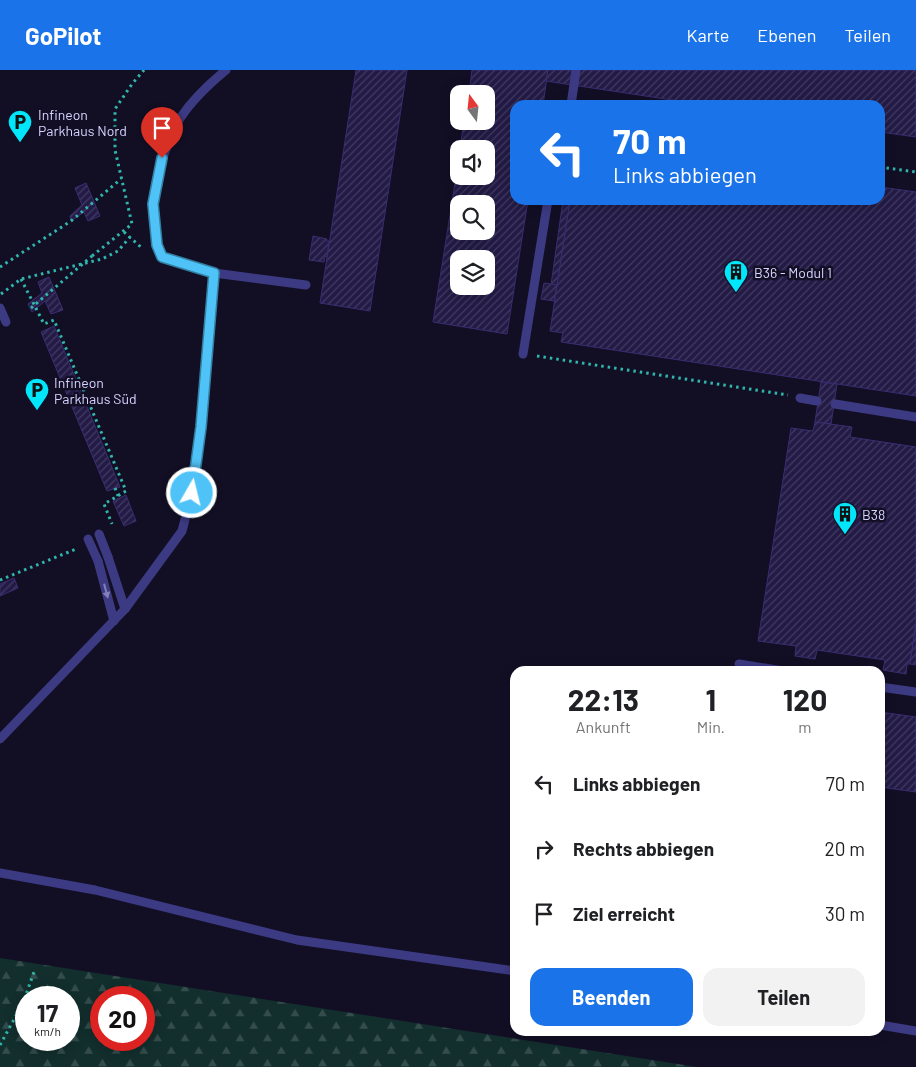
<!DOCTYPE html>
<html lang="de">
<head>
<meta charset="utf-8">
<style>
	body { margin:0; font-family:Barlow,sans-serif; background:#f2f2f2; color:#202124; height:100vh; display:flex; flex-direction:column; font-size:19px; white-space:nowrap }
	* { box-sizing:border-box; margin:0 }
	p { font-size:16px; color:#757577 }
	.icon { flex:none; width:28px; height:28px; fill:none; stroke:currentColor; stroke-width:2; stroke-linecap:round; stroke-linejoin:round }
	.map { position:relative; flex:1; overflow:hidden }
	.side { position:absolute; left:510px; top:596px; width:375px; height:370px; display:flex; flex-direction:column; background:#fff; border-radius:15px; box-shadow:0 2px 12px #0003 }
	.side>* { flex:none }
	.top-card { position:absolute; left:510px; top:30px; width:375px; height:105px; border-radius:15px; box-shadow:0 2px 12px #0003; background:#1a73e8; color:#fff; overflow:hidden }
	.needle { width:32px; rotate:345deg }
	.fabs { position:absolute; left:450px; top:15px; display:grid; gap:10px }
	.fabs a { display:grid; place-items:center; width:45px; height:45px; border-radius:10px; background:#fff; box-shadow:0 2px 12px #0003; font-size:25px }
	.speed { position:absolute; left:15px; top:916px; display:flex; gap:10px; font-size:25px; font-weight:700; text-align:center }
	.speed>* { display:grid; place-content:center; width:65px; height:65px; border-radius:50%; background:#fff; box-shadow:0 2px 12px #0003; line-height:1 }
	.speed small { font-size:12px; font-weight:400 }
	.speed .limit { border:8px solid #d22; background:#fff; color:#111 }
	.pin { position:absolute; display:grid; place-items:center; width:42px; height:42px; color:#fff; margin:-51px -21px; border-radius:50% 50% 50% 0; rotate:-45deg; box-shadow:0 0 5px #0007 }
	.pin .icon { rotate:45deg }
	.me { position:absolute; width:55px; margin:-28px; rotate:8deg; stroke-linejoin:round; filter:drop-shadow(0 0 4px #0008) }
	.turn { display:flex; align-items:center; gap:18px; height:105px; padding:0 20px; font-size:22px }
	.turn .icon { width:65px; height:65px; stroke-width:2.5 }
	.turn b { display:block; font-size:35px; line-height:42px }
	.eta { display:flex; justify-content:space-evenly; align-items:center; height:85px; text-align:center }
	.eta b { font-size:30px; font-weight:700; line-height:35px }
	.action { display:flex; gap:10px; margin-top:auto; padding:10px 20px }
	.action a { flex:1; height:58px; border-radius:15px; background:#1a73e8; color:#fff; font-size:20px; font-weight:700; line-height:58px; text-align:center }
	.action a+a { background:#f2f2f2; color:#202124 }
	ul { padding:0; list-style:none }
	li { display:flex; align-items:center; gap:15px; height:65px; padding:0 20px }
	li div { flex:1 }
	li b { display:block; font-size:19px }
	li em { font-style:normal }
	header { display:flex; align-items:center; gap:30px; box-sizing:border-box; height:70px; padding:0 25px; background:#1a73e8; color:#fff }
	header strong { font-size:24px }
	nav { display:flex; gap:28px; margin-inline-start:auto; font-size:18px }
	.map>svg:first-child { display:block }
</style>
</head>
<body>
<header>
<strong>GoPilot</strong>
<nav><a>Karte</a><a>Ebenen</a><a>Teilen</a></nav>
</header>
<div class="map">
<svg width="916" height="997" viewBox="0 0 916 997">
	<defs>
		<pattern id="forest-firs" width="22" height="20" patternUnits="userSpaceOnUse" patternTransform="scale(1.25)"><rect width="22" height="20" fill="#122f2d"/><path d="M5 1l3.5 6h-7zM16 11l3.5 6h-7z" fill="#344c4c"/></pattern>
		<pattern id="building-hatch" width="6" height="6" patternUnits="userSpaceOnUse" patternTransform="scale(1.25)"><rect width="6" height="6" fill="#231b46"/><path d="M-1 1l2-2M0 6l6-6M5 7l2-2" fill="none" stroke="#423b62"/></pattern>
	</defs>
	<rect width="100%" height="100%" fill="#120f25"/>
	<path fill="url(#forest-firs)" fill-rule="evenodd" d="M0,888L697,997H0ZM26,928H69V970H26ZM101,928H144V970H101Z"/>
	<g fill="url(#building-hatch)" stroke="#3a2d71" fill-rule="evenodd">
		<path d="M356,0H407L370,241L320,233Z"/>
		<path d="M472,0H548L543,35H515V130H528L507,264L433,252L459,88V106H486V79H460L464,51H486V24H469ZM459,134H486V161H459ZM459,189H486V216H459Z"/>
		<path d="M548,0H916V67L880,62V35H705L546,11Z"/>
		<path d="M86,113L100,146L88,151L84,142L71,151L70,146L82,135L75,118Z"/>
		<path d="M880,117L916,122V326L561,272L563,263L550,261L570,130H880Z"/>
		<path d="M563,130H570L557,215H551Z"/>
		<path d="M313,166L327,169L326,171H329L327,187L325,186L324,192L309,190Z"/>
		<path d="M49,207L63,240L51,244L45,231L32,242L28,234L42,223L38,212Z"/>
		<path d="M544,213L557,215L554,231L541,229Z"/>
		<path d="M54,256L120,417L107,421L41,262Z"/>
		<path d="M821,312L837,314L831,354L815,352Z"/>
		<path d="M815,352L852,357L850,367L916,377V553L910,594H907L906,604L883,600L885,590L817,580L815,589L795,586L796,576L758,571L791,358L813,361Z"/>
		<path d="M126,425L136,451L124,456L113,431Z"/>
		<path d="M14,508L18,518L0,526V514Z"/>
		<path d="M916,553V595L910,594Z"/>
		<path d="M880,642L916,647V722L880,717Z"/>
	</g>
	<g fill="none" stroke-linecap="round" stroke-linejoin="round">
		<g stroke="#30b6ac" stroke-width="3" stroke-dasharray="2.5 4" stroke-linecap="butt">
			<path d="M880,97L916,102"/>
			<path d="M124,162L143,179"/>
			<path d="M92,186L132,154L115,80V39L132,14L144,0"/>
			<path d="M0,197L71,151L121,109"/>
			<path d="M21,209L44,254L54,250L126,421L104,434L112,454"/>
			<path d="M1,224L21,209L102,189L118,181L130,167"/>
			<path d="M537,286L788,325"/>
			<path d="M115,418L118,426"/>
			<path d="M0,510L76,479"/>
			<path d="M0,975L23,933L34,902"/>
		</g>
		<g stroke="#3c3a83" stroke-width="9">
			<path d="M571,35L576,0"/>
			<path d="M214,203L306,215"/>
			<path d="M0,238L6,252"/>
			<path d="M523,284L548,130"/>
			<path d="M800,328L817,331"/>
			<path d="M835,334L916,347"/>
			<path d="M108,487L125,539"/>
			<path d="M98,491L114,551"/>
			<path d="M739,594L783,601"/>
			<path d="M880,617L916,622"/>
			<path d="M0,669L125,539L182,461L192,423L201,357L214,203L162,187C156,171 152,151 153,134C153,114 169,64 181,47C193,29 209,14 226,0"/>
			<path d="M0,803L95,820L297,870L515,901"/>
			<path d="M880,955L916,961"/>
		</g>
		<path stroke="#30b6ac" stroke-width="3" stroke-dasharray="2.5 4" stroke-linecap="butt" d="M31,238L92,186"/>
		<g stroke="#3c3a83" stroke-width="9">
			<path d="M99,464L108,487"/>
			<path d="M88,469L98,491"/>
		</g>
	</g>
	<defs><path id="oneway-solid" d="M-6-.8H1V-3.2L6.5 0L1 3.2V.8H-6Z" transform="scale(1.25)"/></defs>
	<use fill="#827fbb" href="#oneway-solid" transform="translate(106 521) rotate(75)"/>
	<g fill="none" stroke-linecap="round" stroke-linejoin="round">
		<defs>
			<path id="route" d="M162,88L153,134L157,175L162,187L214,203L201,357L192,423"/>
		</defs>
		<use href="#route" stroke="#337fa1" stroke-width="12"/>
		<use href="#route" stroke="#4fc3f7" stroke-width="9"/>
	</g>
	<defs>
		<symbol id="parking-pin" viewBox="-11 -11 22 30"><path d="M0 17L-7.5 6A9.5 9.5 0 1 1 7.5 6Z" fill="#02e6fb" stroke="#120f25"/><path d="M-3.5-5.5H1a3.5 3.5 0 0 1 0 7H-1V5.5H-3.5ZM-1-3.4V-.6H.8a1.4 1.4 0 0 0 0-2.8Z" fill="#111"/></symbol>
		<symbol id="building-pin" viewBox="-11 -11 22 30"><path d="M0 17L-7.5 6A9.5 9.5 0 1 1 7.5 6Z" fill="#02e6fb" stroke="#120f25"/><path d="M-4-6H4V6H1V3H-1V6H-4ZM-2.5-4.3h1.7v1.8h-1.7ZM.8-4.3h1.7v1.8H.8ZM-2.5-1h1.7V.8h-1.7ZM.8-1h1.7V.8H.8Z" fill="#111"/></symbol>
	</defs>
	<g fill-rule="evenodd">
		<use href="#parking-pin" x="6" y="38" width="28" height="38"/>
		<use href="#building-pin" x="722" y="188" width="28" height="38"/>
		<use href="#parking-pin" x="23" y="306" width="28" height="38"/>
		<use href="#building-pin" x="831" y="430" width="28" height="38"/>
	</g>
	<g text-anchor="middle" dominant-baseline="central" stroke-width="5" stroke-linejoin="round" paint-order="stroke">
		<g font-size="14" fill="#d7d3ff" stroke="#120f25" text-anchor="start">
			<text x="38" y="44">Infineon<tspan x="38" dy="16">Parkhaus Nord</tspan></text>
			<text x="754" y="202">B36 - Modul 1</text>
			<text x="54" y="312">Infineon<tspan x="54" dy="16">Parkhaus Süd</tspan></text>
			<text x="862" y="444">B38</text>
		</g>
	</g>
</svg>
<div class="fabs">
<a><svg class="needle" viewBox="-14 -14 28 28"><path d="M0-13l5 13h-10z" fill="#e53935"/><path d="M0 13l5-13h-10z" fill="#757577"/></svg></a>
<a><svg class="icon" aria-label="sound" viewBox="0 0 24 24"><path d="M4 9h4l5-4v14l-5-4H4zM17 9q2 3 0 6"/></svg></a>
<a><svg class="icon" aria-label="search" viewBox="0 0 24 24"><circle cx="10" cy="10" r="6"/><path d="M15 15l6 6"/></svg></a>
<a><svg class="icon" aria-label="layers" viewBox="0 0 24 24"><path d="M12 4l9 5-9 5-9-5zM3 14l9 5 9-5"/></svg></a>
</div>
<div class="speed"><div>17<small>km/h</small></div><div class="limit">20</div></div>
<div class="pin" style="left:162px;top:88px;background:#d93025"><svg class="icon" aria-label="arrive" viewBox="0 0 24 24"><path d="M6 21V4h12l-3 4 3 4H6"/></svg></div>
<svg class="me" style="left:192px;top:423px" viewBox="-20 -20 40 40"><circle r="17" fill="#4fc3f7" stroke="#fff" stroke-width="3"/><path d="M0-11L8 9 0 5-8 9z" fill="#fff"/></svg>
<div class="top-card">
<div class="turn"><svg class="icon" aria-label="left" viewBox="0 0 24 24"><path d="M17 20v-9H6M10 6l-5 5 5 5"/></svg><div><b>70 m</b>Links abbiegen</div></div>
</div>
<section class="side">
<div class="eta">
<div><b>22:13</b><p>Ankunft</p></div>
<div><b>1</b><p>Min.</p></div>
<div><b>120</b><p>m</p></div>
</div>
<ul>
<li><svg class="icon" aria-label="left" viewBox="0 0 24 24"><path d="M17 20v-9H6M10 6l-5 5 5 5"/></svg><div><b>Links abbiegen</b></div><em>70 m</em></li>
<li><svg class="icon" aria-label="right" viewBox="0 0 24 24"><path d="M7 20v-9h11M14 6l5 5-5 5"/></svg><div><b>Rechts abbiegen</b></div><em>20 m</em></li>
<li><svg class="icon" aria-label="arrive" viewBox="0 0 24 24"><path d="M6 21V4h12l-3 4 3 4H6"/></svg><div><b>Ziel erreicht</b></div><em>30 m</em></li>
</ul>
<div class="action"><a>Beenden</a><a>Teilen</a></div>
</section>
</div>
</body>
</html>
